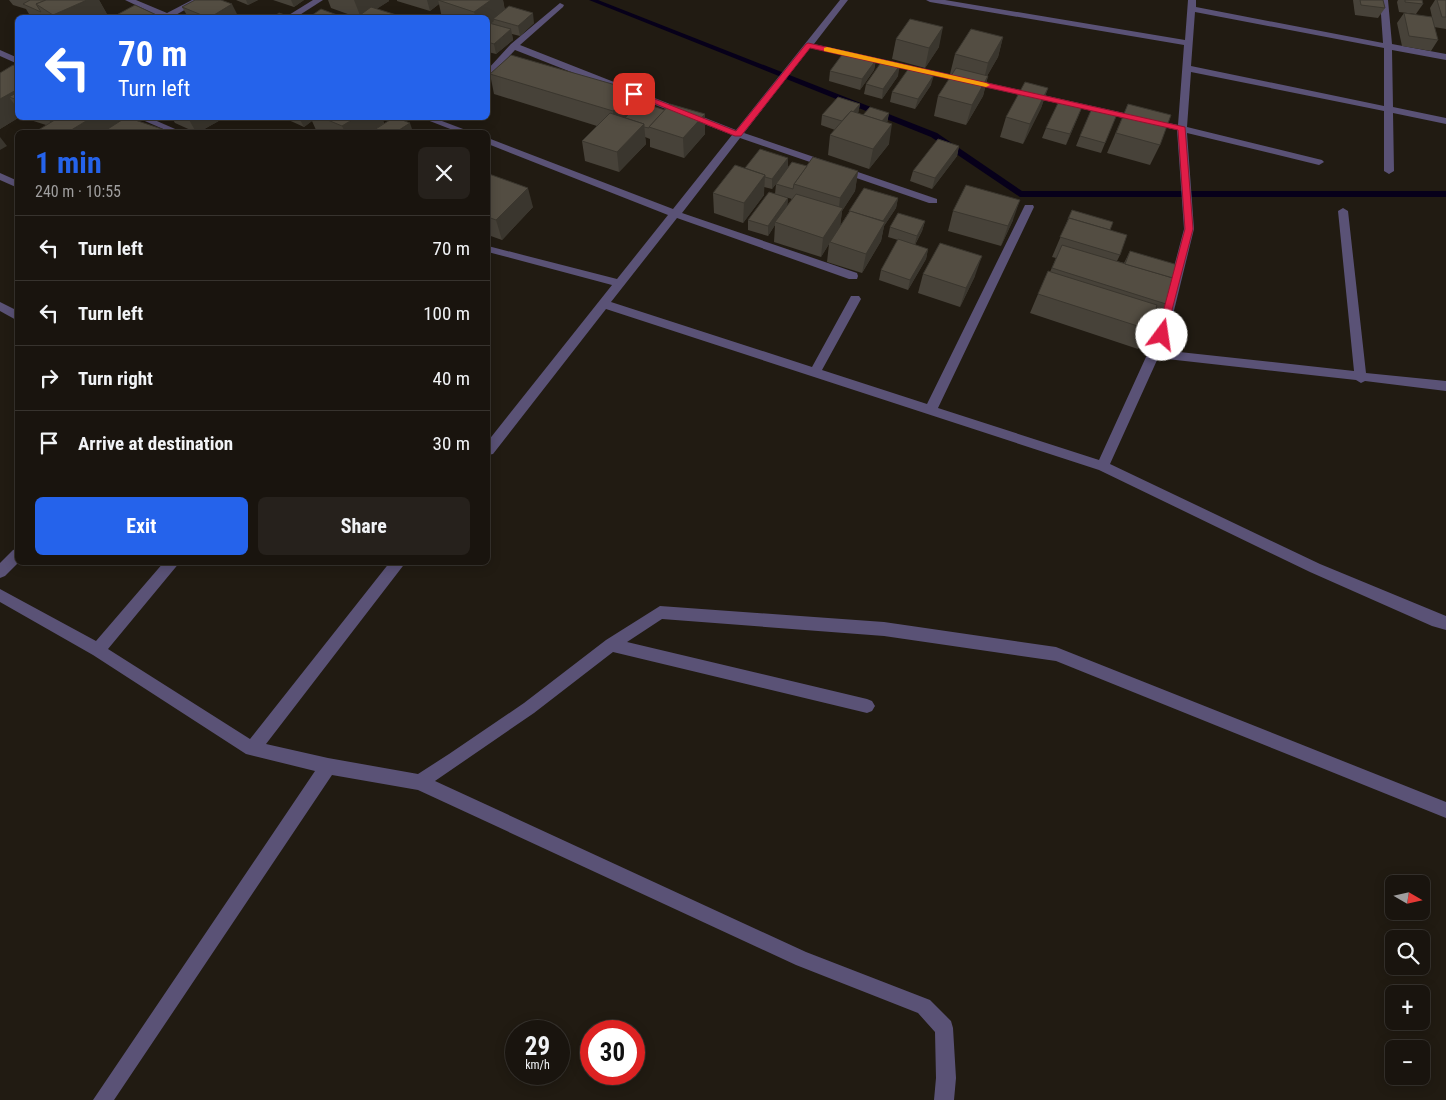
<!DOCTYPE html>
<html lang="en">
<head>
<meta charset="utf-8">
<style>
	body { margin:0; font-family:"Roboto Condensed",sans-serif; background:#26211c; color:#f1f3f6; height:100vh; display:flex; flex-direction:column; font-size:19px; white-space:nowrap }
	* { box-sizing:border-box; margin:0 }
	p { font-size:16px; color:#9f9e9e }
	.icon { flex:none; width:28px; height:28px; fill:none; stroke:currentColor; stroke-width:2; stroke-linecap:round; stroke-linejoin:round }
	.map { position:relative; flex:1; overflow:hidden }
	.panel { position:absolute; left:15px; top:130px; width:475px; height:435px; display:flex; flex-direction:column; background:#19140e; border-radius:8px; box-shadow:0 2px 12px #0003,0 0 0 1px #37332e }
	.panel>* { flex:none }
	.hud { position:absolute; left:15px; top:15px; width:475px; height:105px; border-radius:8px; box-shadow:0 2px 12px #0003,0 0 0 1px #37332e; background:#2563eb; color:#fff; overflow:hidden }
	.needle { width:32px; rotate:99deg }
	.controls { position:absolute; left:1385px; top:875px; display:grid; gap:10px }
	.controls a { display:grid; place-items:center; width:45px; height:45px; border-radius:8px; background:#19140e; box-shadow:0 2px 12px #0003,0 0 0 1px #37332e; font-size:25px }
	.speed { position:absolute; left:505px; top:1020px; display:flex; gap:10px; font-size:25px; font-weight:700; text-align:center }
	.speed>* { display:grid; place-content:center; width:65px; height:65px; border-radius:50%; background:#19140e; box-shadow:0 2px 12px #0003,0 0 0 1px #37332e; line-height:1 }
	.speed small { font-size:12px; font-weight:400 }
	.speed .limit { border:8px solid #d22; background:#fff; color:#111 }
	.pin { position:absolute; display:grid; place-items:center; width:42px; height:42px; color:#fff; margin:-21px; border-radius:10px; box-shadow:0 2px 8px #0006 }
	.me { position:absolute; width:55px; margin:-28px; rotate:14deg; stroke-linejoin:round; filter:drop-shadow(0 0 4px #0008) }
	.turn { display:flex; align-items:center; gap:18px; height:105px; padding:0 20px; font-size:22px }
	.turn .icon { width:65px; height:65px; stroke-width:2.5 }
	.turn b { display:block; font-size:35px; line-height:42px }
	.round { display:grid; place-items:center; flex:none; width:52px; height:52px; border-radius:8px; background:#26211c }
	.overview { display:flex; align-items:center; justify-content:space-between; height:85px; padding:0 20px }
	h1 { font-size:30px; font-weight:700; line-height:38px; color:#2563eb }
	.action { display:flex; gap:10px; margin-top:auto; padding:10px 20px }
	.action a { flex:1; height:58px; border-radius:8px; background:#2563eb; color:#fff; font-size:20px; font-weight:700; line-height:58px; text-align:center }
	.action a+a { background:#26211c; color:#f1f3f6 }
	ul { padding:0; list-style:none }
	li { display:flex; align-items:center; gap:15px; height:65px; padding:0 20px; border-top:1px solid #37332e }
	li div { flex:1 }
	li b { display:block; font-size:19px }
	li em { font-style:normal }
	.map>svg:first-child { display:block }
</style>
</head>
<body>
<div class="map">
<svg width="1446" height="1100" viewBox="0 0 1446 1100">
	<rect width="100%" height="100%" fill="#211b12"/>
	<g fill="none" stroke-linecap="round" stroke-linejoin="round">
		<path fill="#07001a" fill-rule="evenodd" d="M589,0H598L937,133L1022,191H1446V197H1020L931,137Z"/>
		<g fill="#5a5276" fill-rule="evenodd">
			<path d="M125,0H136L167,13L192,0H202L174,16L175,18H163Z"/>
			<path d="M313,0H323L295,18H284Z"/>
			<path d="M461,0H470L446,18H436Z"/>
			<path d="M840,0H848L814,44L1178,125L1184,45L930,2L926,0H945L1185,40L1188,0H1196V7L1383,43L1380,0H1388L1392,44L1446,54V60L1392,50L1393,107L1446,118V124L1393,113L1394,171L1389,174L1384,171V111L1191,72L1187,127L1322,160L1324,162L1319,165L1187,133L1194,229L1168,335L1161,350L1354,371L1338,211L1343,208L1348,211L1366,373L1446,381V391L1365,381L1361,383L1356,380L1158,358L1110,464L1320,564L1446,616V630L1432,626L1310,572L1099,470L606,309L493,454L488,455V441L612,285L488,252V246L617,279L668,215L488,144V138L673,209L732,135L515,50L491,76L488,77V69L511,44L560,3L564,5L563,7L520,45L736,130ZM1195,12L1384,48V106L1191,66ZM810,48L1177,130L1184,229L1156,335L1099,460L938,408L1034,207L1033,205H1025L1024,207L927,404L822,370L861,299L859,296H851L812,367L611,302L677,218L849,279H857L858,276L857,273L682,213L740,138L929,203H937V199L744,133Z"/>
			<path d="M0,50L18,58V64L0,56Z"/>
			<path d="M138,118H150L182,132H170Z"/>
			<path d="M422,118H434L471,132H458Z"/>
			<path d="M0,173L18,181V188L0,180Z"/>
			<path d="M0,302L18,311V321L0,311Z"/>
			<path d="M18,548L19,562L5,576L0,578V563L13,550Z"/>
			<path d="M164,562H180L108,649L250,739L390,562H406L266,744L328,758L418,774L449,754L524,703L606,640L660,606L884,622L1056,647L1446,802V818L1056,661L884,636L662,619L627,642L867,699L872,701L875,706L872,711L867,713L613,652L534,713L435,781L806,952L930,1000L951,1021L953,1028L956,1078L954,1100H934L936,1078L935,1032L918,1013L796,965L418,790L332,775L114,1100H93L315,771L246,754L93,655L0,602V589L96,641Z"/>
		</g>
	</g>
	<g fill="#474239">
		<path d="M9,0H99L108,16L105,18H37L29,14L26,9L13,5Z"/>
		<path d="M236,0H258L248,5Z"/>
		<path d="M273,0H304L294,7Z"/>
		<path d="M328,0H389V1L376,9L356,17L331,8Z"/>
		<path d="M397,0H503L505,10L534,23L520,36L512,34L513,40L496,54L488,52V18H442L439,4L430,11L397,1Z"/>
		<path d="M1353,0H1383L1385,8L1378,18L1355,15Z"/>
		<path d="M1398,0H1422L1423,4L1416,14L1399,12L1397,2Z"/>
		<path d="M1435,0H1446V29L1434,27L1438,40L1431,51L1402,46L1397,23L1404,13L1432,17L1430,8Z"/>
		<path d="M182,7L237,14L232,18H189L188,17Z"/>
		<path d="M1003,37L998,57L987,76H988L983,96L966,125L934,116L938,96L952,75L950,74L955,54Z"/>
		<path d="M896,39L939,47L925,68L892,59Z"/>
		<path d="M876,60L874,70L860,90L829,81L830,71Z"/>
		<path d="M18,67V118L0,129V73Z"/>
		<path d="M490,74L634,108L705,134L684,158L650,147V139L645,137L646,144L619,172L585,161L582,141L597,126L494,94Z"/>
		<path d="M898,76L882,99L864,94L866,84Z"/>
		<path d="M931,85L915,109L890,102L892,92Z"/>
		<path d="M1048,88L1041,108L1023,144L1000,137L1006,117Z"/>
		<path d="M860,104L858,113L863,115L889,113L887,123L889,144L869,169L828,155L830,135L835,130L821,125L822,115Z"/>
		<path d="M1128,104L1160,145L1150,165L1107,153Z"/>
		<path d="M1082,107L1066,145L1042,138L1046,128Z"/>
		<path d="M1117,114L1101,153L1076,146L1080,136Z"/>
		<path d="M24,118H116L119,122L171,132L46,125Z"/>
		<path d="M172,118H224L199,132H195L175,123Z"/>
		<path d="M284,118H382L384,123L413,132H321L316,130L312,121L304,127Z"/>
		<path d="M959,146L957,156L932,189L910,181L913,171Z"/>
		<path d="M788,158V168L807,166L858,171L855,191L842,211L840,226L849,212V211L898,198L896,208L884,226L881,241L862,273L827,262L829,244L821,257L774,242L775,225L768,236L748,230V220L788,198L787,206L792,199L775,194L776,184L772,189L764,187V195L743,223L714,213L713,193L745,168Z"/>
		<path d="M488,175L533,207L502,240L488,235Z"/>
		<path d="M1072,210L1110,230L1120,255L1117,261L1124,263L1130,251L1171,284L1166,304L1154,323L1152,322L1150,330L1138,349L1030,313L1038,294L1050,272L1056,258L1052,257Z"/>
		<path d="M953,211L1013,220L1001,246L948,231Z"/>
		<path d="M925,221L922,231L915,245L928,249L926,259L908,290L879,280L881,270L898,240L888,237L890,227Z"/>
		<path d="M923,274L975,276L960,307L918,293Z"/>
	</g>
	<g fill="#3a362e">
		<path d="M87,0H99L108,16L105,18H55L53,15Z"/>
		<path d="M246,0H258L248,5Z"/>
		<path d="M291,0H304L294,7Z"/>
		<path d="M354,0H389V1L363,18H361Z"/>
		<path d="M427,0H438L439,4L430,11Z"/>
		<path d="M491,0H503L505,13L493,19L494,21L488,26V18H476L474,12Z"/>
		<path d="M232,4L237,14L232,18H209Z"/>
		<path d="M533,13L534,23L520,36L518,26Z"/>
		<path d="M943,27L939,47L925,68L929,48Z"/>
		<path d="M511,29L513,40L496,54L494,44Z"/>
		<path d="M1003,37L998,57L983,83L988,63Z"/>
		<path d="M876,60L874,70L860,90L862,79Z"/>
		<path d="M900,65L898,76L882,99L883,89Z"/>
		<path d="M934,75L931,85L915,109L918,99Z"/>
		<path d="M988,76L983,96L966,125L972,105Z"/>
		<path d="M1048,88L1041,108L1023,144L1030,124Z"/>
		<path d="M18,89V100L9,97L18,109V118L0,129V99Z"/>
		<path d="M633,90L635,110L615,131L613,111Z"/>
		<path d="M860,104L858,114L843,122Z"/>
		<path d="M1082,107L1078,117L1066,145L1070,134Z"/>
		<path d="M889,113L887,123L878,126Z"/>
		<path d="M705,114V134L684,158L683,138Z"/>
		<path d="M47,118H74L56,129Z"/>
		<path d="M91,118H116L121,126L112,132H68Z"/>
		<path d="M188,118H224L199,132H196Z"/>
		<path d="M299,118H311L312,121L304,127Z"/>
		<path d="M355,118H382L384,123L371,132H345L342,126Z"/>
		<path d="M410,123L413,132H396Z"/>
		<path d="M644,124L646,144L619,172L617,152Z"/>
		<path d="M892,124L889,144L869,169L873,149Z"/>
		<path d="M0,137L7,146L0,150Z"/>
		<path d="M959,146L957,156L932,189L935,178Z"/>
		<path d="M788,158V168L772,189V179Z"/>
		<path d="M858,171L855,191L842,211L840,228L830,242L829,244L821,257L823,238L838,216L840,198Z"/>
		<path d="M765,175L764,195L743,223L744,203Z"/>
		<path d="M528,188L533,207L502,240L496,220Z"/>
		<path d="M788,198L787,208L775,222V225L768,236V226Z"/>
		<path d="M898,198L896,208L884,226L881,241L862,273L866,254L883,221Z"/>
		<path d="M1020,200L1013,220L1001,246L1008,226Z"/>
		<path d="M925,221L922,231L914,246L917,236Z"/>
		<path d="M928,249L926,259L908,290L910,280Z"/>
		<path d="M982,256L975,276L960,307L966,288Z"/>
	</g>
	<g fill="#534d42" stroke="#3a362e">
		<path d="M30,0H46L36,4L41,12L23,4Z"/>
		<path d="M46,0H87L53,15L36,4Z"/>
		<path d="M195,0H221L232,4L209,18L182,7Z"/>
		<path d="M438,0H491L474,12Z"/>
		<path d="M1360,0H1383L1385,8L1361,5Z"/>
		<path d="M1405,0H1422L1423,4L1405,2Z"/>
		<path d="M1437,0H1446V17H1442Z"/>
		<path d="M135,5L163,18H111Z"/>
		<path d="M509,6L533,13L518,26L493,19Z"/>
		<path d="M371,7L403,17L356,18Z"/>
		<path d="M321,9L340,16L338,18H308Z"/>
		<path d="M279,13L294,18H272Z"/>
		<path d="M1404,13L1432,17L1438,40L1409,36Z"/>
		<path d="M910,19L943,27L929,48L896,39Z"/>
		<path d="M489,23L511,29L494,44L488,42V25Z"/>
		<path d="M971,29L1003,37L988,63L955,54Z"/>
		<path d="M844,52L876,60L862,79L830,71Z"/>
		<path d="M511,55L633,90L613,111L490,74Z"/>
		<path d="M882,61L900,65L883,89L866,84Z"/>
		<path d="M13,65L18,67V89L0,99V73Z"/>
		<path d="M909,68L934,75L918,99L892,92Z"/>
		<path d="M956,68L988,76L972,105L938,96Z"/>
		<path d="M1025,82L1048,88L1030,124L1006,117Z"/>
		<path d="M18,92V100L9,97Z"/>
		<path d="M838,97L860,104L853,112L851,111L842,121L822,115Z"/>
		<path d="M1059,101L1082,107L1070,134L1046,128Z"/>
		<path d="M640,102L665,110L649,127V128L644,127V124L625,118Z"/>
		<path d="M670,104L705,114L683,138L649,127Z"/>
		<path d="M1128,104L1171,115L1160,145L1116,133Z"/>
		<path d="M870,107L889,113L882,121L863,115Z"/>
		<path d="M1092,108L1117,114L1105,143L1080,136Z"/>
		<path d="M851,111L892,124L873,149L830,135Z"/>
		<path d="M610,113L644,124L617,152L582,141Z"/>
		<path d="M58,118H91L68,132H35Z"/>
		<path d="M125,118H129L171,132H103Z"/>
		<path d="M323,118H355L342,126Z"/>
		<path d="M393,118H397L410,123L396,132H371Z"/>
		<path d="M938,139L959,146L935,178L913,171Z"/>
		<path d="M760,149L788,158L772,179L765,177V175L745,168Z"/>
		<path d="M813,157L858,171L840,198L794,184Z"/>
		<path d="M792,162L807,166L794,184L793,189L776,184Z"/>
		<path d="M735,165L765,175L744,203L713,193Z"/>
		<path d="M489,174L528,188L496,220L488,217V175Z"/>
		<path d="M966,185L1020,200L1008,226L953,211Z"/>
		<path d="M864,188L898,198L883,221L849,211Z"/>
		<path d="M769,192L788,198L768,226L748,220Z"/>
		<path d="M796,194L843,208L823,238L775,222Z"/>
		<path d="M1072,210L1113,222L1110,230L1069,218L1068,219Z"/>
		<path d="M850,211L885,222L866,254L830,242Z"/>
		<path d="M898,213L925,221L917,236L890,227Z"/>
		<path d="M1069,218L1127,235L1120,255L1060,237Z"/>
		<path d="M898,239L928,249L910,280L881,270Z"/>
		<path d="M940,243L982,256L966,288L923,274Z"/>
		<path d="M1062,245L1173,278L1166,304L1052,268Z"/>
		<path d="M1130,251L1178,265L1172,283L1173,278L1125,264Z"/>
		<path d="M1048,271L1157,305L1150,330L1038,294Z"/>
	</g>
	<path fill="#e11d48" stroke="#92132f" d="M808,43L1185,127L1193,229L1165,337H1159L1157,335L1185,229L1178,130L810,48L741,136H735L631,94L637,92L736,131L806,44Z"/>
	<path fill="#f59e0b" d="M827,47L986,83L990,85L986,87L824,51V48Z"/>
</svg>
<div class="controls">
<a><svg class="needle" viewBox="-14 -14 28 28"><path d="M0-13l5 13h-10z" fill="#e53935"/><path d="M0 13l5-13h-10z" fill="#9f9e9e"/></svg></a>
<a><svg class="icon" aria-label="search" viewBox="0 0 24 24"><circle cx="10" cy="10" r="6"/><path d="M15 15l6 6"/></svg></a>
<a>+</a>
<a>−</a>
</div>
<div class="speed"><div>29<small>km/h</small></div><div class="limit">30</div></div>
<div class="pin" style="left:634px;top:94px;background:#d93025"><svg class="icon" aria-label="arrive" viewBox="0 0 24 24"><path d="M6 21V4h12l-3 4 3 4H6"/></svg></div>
<svg class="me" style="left:1162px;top:335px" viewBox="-20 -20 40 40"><circle r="19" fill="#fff"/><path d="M0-13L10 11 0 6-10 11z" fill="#e11d48"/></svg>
<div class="hud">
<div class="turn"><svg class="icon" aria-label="left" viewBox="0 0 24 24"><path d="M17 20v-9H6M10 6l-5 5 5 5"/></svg><div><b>70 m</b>Turn left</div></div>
</div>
<section class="panel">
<div class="overview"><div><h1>1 min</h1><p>240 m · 10:55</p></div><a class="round"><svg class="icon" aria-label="close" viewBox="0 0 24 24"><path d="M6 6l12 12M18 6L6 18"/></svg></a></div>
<ul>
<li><svg class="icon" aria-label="left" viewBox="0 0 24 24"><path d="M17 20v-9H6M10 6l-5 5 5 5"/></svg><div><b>Turn left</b></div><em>70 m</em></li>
<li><svg class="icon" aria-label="left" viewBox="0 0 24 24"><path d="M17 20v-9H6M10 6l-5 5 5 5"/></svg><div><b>Turn left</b></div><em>100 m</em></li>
<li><svg class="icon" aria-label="right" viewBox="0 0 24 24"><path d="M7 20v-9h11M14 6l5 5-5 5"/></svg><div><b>Turn right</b></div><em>40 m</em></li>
<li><svg class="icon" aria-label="arrive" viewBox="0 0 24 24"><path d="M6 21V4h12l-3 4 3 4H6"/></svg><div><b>Arrive at destination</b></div><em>30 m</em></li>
</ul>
<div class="action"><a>Exit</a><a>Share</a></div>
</section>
</div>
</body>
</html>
